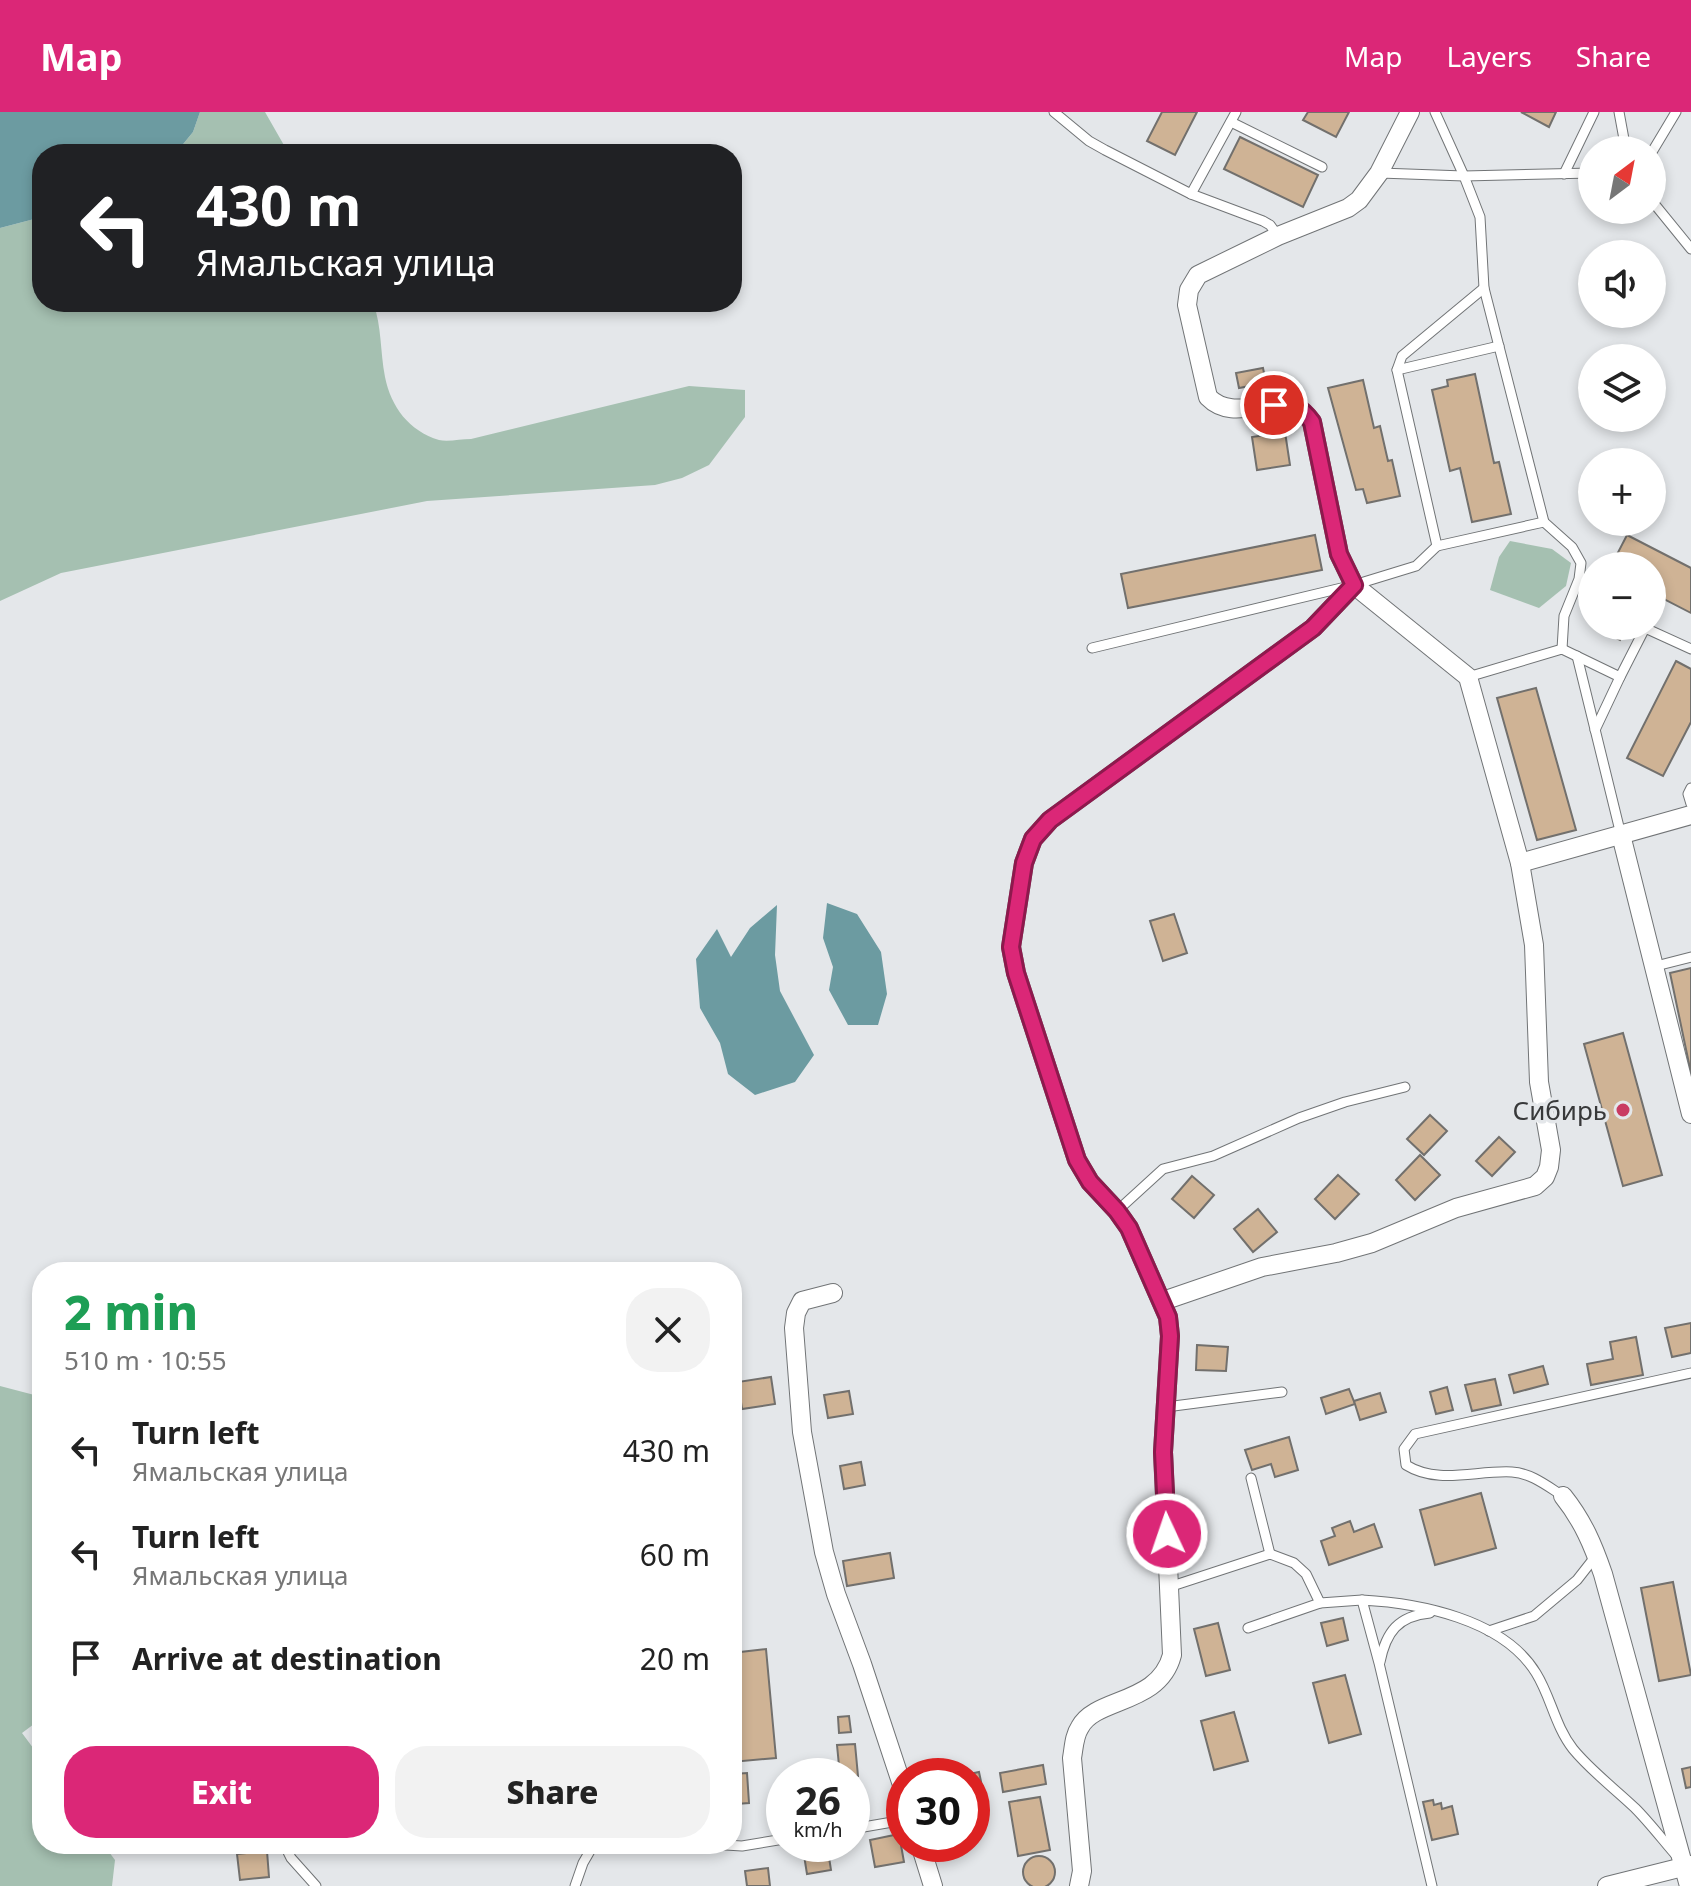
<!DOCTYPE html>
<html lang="en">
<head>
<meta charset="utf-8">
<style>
	body { margin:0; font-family:"Noto Sans",sans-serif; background:#f2f2f2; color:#222; height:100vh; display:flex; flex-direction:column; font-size:30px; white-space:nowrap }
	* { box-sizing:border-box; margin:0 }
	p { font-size:26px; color:#767676 }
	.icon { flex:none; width:44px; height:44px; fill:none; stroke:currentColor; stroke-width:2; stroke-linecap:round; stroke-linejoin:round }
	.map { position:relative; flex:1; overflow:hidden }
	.panel { position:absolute; left:32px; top:1150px; width:710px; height:592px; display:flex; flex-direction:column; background:#fff; border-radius:32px; box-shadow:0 4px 12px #0003 }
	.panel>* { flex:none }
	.top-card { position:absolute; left:32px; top:32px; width:710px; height:168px; border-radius:32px; box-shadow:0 4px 12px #0003; background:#202124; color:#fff; overflow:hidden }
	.needle { width:52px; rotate:32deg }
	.fabs { position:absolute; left:1578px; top:24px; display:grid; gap:16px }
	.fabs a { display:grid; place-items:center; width:88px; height:88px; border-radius:50%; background:#fff; box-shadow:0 4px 12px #0003; font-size:40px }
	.speed { position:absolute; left:766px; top:1646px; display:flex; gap:16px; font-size:40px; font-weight:700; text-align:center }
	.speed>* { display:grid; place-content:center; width:104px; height:104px; border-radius:50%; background:#fff; box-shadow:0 4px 12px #0003; line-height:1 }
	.speed small { font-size:20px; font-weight:400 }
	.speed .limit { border:12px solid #d22; background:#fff; color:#111 }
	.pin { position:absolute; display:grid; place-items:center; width:68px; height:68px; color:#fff; margin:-34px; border:4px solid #fff; border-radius:50%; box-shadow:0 2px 8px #0007 }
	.me { position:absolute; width:88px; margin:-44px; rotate:357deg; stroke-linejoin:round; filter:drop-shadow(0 0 6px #0008) }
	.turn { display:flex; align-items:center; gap:28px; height:168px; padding:0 32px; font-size:36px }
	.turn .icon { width:104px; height:104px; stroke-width:2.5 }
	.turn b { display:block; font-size:56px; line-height:68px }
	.round { display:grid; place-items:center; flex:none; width:84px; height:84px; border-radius:32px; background:#f2f2f2 }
	.head { display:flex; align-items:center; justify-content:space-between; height:136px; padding:0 32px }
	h1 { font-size:48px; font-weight:800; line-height:60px; color:#1e9e55 }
	.cta { display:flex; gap:16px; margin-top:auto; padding:16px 32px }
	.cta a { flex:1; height:92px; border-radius:32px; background:#db2777; color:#fff; font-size:32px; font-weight:800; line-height:92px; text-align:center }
	.cta a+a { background:#f2f2f2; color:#222 }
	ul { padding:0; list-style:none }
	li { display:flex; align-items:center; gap:24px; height:104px; padding:0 32px }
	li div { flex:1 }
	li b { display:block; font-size:30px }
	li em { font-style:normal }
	header { display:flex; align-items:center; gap:48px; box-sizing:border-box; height:112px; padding:0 40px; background:#db2777; color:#fff }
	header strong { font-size:38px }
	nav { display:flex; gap:44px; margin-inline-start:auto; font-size:28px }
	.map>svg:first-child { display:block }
</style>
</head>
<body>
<header>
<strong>Map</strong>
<nav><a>Map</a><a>Layers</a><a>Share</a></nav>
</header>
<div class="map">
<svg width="1691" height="1774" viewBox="0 0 1691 1774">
	<rect width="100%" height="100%" fill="#e4e7ea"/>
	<g fill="#a5c0b1">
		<path d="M200,0H265L289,42H175L193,20Z"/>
		<path d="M42,105V190H373C382,215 380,239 385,265C391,295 409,319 439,328C448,330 461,327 471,327L689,274L745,278V305L709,353L682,366L655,373L427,389L61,461L0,489V116Z"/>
		<path d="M1510,429L1552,437L1571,451L1566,474L1539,496L1490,478L1499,445Z"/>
		<path d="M0,1274L42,1285V1606L22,1621L42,1648V1732H103L115,1748L112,1774H0Z"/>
	</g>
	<g fill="#6c9ba1">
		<path d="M0,0H200L193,20L175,42H42V105L0,116Z"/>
		<path d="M827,791L857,802L881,840L887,882L878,913H848L829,878L833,855L823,826Z"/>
		<path d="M777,793L775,843L780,879L814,943L795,970L755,983L728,962L720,931L700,896L696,847L717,817L731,845L750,816Z"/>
	</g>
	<g fill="#cfb395" stroke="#72706d" stroke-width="2">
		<path d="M1162,0H1197L1175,43L1147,29Z"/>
		<path d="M1308,0H1349L1336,25L1303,8Z"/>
		<path d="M1521,0H1556L1549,15Z"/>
		<path d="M1240,25L1318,63L1303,95L1224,57Z"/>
		<path d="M1263,256L1266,271L1239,276L1236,261Z"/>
		<path d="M1475,262L1494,351L1499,350L1511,402L1472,410L1460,356L1450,359L1432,278L1448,274L1447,268Z"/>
		<path d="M1363,268L1374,316L1380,314L1388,349L1392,348L1400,384L1367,391L1363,377L1356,378L1328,276Z"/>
		<path d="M1285,320L1290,353L1257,358L1252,325Z"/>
		<path d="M1315,423L1322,458L1128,496L1121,462Z"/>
		<path d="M1627,423L1691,456V501L1652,481V454H1611Z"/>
		<path d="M1593,514H1627L1620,528Z"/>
		<path d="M1676,549L1691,557V610L1663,664L1627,646Z"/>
		<path d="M1536,576L1576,718L1537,728L1497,586Z"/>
		<path d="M1174,802L1187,841L1163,849L1150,809Z"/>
		<path d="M1691,856V961L1670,861Z"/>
		<path d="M1623,921L1662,1063L1623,1074L1584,932Z"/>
		<path d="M1430,1003L1447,1019L1424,1043L1407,1027Z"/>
		<path d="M1499,1025L1515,1040L1492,1064L1476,1049Z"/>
		<path d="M1420,1043L1440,1063L1415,1088L1396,1068Z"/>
		<path d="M1338,1063L1359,1082L1335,1107L1315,1087Z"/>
		<path d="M1192,1064L1214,1083L1194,1106L1172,1087Z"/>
		<path d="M1258,1097L1277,1120L1253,1140L1234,1117Z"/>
		<path d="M1691,1211V1241L1672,1245L1665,1216Z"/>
		<path d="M1636,1225L1643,1263L1591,1273L1587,1252L1613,1247L1610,1230Z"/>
		<path d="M1197,1233L1228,1235L1226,1259L1196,1258Z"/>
		<path d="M1543,1254L1548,1272L1514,1281L1509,1263Z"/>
		<path d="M771,1265L775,1292L742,1297L738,1270Z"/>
		<path d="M1495,1267L1501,1293L1472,1299L1465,1273Z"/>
		<path d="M1447,1275L1453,1298L1436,1302L1430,1280Z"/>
		<path d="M1349,1277L1355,1292L1326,1302L1321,1286Z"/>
		<path d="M849,1279L853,1302L828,1306L824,1283Z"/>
		<path d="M1380,1281L1386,1300L1360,1308L1354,1289Z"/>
		<path d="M1289,1325L1298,1358L1275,1365L1271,1352L1252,1358L1245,1338Z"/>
		<path d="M861,1350L865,1373L844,1377L840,1354Z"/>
		<path d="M1481,1381L1496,1436L1435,1453L1420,1398Z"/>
		<path d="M1350,1409L1354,1420L1374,1412L1382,1435L1329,1453L1321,1429L1335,1424L1332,1416Z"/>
		<path d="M890,1441L894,1466L847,1474L843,1449Z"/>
		<path d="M1673,1470L1691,1563L1659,1569L1641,1476Z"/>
		<path d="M1343,1506L1348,1528L1327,1534L1321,1511Z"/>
		<path d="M1218,1511L1230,1558L1206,1564L1194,1517Z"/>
		<path d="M766,1537L776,1646L732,1650V1541Z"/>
		<path d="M1345,1563L1361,1622L1329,1631L1313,1571Z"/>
		<path d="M1234,1600L1248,1649L1214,1658L1201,1609Z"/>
		<path d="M849,1604L851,1620L839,1621L838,1605Z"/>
		<path d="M855,1632L858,1664H840L837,1633Z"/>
		<path d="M1043,1653L1046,1672L1003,1680L1000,1661Z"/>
		<path d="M1691,1655V1675L1686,1676L1682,1657Z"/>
		<path d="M979,1660L987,1698L972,1701V1664H960Z"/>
		<path d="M747,1661L749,1691L736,1692L733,1662Z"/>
		<path d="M1040,1685L1050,1738L1018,1744L1009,1690Z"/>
		<path d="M1433,1688L1434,1693L1441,1691L1442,1697L1452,1694L1458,1722L1432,1728L1423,1690Z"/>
		<path d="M899,1722L904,1750L875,1755L870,1728Z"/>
		<path d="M827,1733L831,1758L807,1762L803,1737Z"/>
		<path d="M267,1739L269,1765L240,1768L237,1742Z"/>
		<circle cx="1039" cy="1760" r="16"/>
		<path d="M768,1756L770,1774H747L745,1759Z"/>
	</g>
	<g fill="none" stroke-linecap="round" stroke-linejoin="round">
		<defs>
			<g id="service">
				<path d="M1054,0L1089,29L1105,38L1191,82L1263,109L1270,113L1278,124"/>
				<path d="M1435,0L1464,64L1480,105L1484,176L1544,410L1572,435L1581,451L1579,467L1564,504L1562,537"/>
				<path d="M1619,0L1626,38"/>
				<path d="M1231,10L1322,55"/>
				<path d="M1652,40L1676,0"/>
				<path d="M1380,61L1464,64L1592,61"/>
				<path d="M1564,62L1594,0"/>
				<path d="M1191,82L1236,0"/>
				<path d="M1652,89L1691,137"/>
				<path d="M1397,258L1499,234"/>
				<path d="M1437,434L1544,410"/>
				<path d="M1092,536L1354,473L1416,454L1437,434L1397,258L1402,244L1484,176"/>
				<path d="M1577,544L1621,723"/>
				<path d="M1468,565L1562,537L1620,565L1645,516L1691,537"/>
				<path d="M1595,618L1620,565"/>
				<path d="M1691,676L1688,682L1691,692"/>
				<path d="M1656,854L1691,845"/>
				<path d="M1117,1099L1163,1057L1213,1044L1299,1006L1345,990L1405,975"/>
				<path d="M1166,1295L1282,1280"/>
				<path d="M1251,1366L1270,1442"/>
				<path d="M1563,1384C1547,1374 1531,1361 1512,1360C1476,1358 1438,1373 1406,1353L1404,1337L1415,1322L1691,1261"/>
				<path d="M1169,1475L1270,1442L1294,1451L1306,1462L1320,1491L1362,1488"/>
				<path d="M1248,1516L1320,1491"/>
				<path d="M1489,1519L1534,1504L1577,1468L1595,1445"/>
				<path d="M1380,1550C1386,1520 1398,1504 1430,1501"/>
				<path d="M852,1717L904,1708"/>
				<path d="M284,1732L291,1746L316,1774"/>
				<path d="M709,1732L742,1734L784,1727"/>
				<path d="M575,1774L583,1751L594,1732"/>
				<path d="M1432,1774L1379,1551L1362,1488C1419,1491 1503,1507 1536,1561C1551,1585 1555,1614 1573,1637C1591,1659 1614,1676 1635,1696C1649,1710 1662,1727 1675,1742"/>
			</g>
			<g id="minor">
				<path d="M1621,723L1691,1002"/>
				<path d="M1520,751L1691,703"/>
				<path d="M833,1181L802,1189L796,1201L794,1216L802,1320L824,1440L836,1482L862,1552L904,1679"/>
				<path d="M1163,1189L1262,1155L1336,1141L1372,1131L1456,1096L1535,1074L1545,1065L1549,1055L1551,1038L1539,970L1534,833L1520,751L1468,565L1354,473L1339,442L1312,310C1284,270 1238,316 1208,285L1187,193L1189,178L1198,163L1278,124L1348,96L1359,88L1379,61L1410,0"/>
				<path d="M1563,1384C1583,1409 1593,1433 1603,1462L1689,1774"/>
				<path d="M920,1732L933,1774"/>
				<path d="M1079,1774L1082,1759L1072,1646C1074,1635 1074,1624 1080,1615C1096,1585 1159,1593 1172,1543L1163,1340L1170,1224L1168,1205L1129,1116L1117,1099L1090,1070L1077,1048L1016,861L1011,835L1024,751L1033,727L1050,708L1313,516L1354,473"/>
				<path d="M1607,1774L1691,1753"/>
			</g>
		</defs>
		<use href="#service" stroke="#717476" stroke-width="11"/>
		<use href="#minor" stroke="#717476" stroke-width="20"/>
		<use href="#service" stroke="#fff" stroke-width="9"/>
		<use href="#minor" stroke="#fff" stroke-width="18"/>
	</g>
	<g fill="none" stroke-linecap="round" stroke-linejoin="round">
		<defs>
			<path id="route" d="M1167,1422L1163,1340L1170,1224L1168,1205L1129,1116L1117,1099L1090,1070L1077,1048L1016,861L1011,835L1024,751L1033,727L1050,708L1313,516L1354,473L1339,442L1312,310C1301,294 1293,292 1274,293"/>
		</defs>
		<use href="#route" stroke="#8e194d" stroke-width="20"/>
		<use href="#route" stroke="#db2777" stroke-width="14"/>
	</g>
	<circle fill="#c93b62" stroke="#e4e7ea" stroke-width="3" cx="1623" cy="998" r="8"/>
	<g text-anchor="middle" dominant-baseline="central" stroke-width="7" stroke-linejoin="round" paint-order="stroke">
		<g font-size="26" fill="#38393a" stroke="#e4e7ea" text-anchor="end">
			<text x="1607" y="998">Сибирь</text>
		</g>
	</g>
</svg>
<div class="fabs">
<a><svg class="needle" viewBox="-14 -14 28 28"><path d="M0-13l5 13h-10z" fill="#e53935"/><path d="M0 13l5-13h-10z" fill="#767676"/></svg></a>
<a><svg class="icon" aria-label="sound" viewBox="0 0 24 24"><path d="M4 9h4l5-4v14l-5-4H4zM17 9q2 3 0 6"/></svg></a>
<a><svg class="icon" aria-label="layers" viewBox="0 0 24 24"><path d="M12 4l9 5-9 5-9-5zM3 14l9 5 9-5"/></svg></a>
<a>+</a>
<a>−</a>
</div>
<div class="speed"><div>26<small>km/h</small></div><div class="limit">30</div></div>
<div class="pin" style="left:1274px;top:293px;background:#d93025"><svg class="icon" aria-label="arrive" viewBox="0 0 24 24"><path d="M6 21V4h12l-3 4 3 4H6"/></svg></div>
<svg class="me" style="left:1167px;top:1422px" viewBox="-20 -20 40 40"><circle r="17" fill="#db2777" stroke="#fff" stroke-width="3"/><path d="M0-11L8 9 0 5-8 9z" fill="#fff"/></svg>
<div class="top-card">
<div class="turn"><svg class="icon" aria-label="left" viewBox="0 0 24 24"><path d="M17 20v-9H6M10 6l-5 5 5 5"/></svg><div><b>430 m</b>Ямальская улица</div></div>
</div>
<section class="panel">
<div class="head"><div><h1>2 min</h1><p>510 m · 10:55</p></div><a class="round"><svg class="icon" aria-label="close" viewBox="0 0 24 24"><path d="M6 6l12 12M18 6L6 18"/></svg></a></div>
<ul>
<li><svg class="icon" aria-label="left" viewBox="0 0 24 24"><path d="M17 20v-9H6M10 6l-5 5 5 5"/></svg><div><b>Turn left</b><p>Ямальская улица</p></div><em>430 m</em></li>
<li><svg class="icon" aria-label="left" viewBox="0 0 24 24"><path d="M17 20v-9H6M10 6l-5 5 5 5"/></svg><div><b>Turn left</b><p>Ямальская улица</p></div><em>60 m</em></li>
<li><svg class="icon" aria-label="arrive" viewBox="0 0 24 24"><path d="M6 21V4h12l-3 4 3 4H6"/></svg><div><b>Arrive at destination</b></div><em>20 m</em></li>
</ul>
<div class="cta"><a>Exit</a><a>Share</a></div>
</section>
</div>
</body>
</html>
